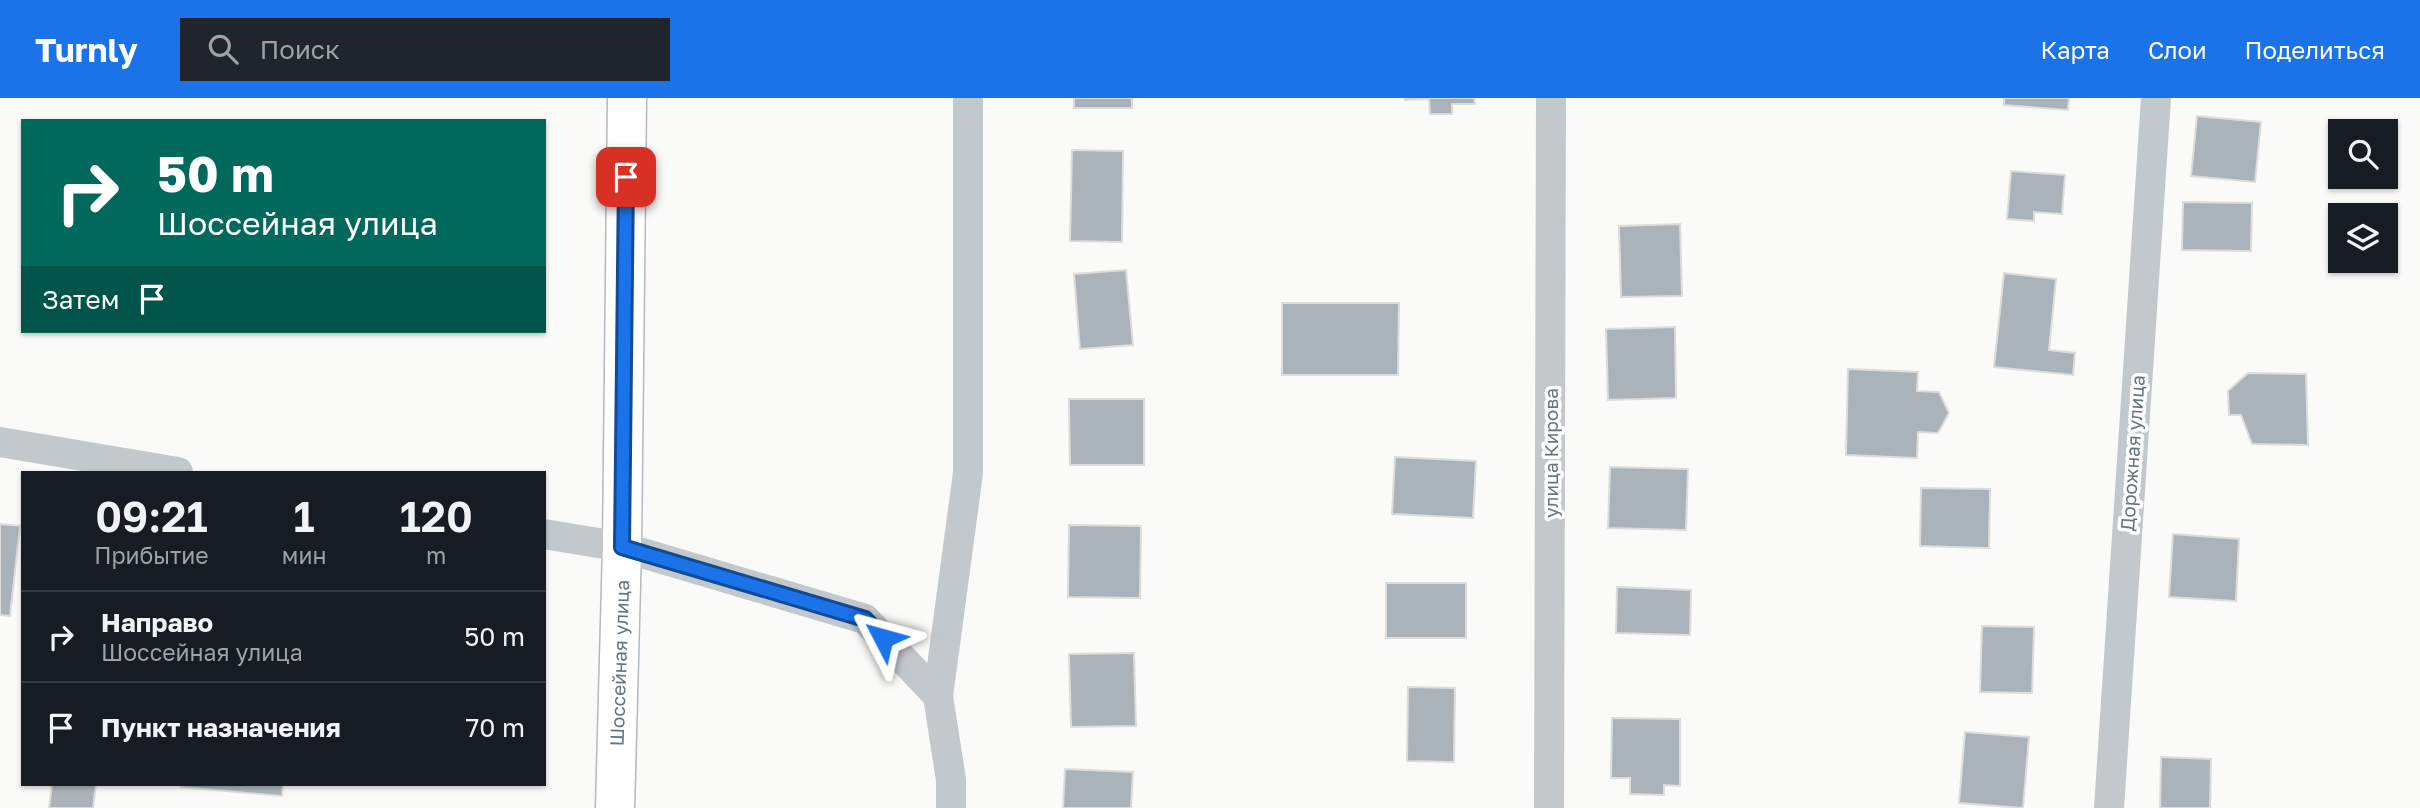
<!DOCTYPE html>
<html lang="ru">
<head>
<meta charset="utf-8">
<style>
	body { margin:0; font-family:"Golos Text",sans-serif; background:#20242c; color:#f1f3f6; height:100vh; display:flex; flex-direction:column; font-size:26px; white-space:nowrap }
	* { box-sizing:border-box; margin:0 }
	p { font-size:23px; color:#9ea1a6 }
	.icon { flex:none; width:38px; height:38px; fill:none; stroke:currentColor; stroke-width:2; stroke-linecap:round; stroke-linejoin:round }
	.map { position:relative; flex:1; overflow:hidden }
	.panel { position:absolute; left:21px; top:373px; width:525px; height:315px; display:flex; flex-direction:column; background:#171b24; border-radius:0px; box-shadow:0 2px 5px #0004 }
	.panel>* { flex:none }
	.top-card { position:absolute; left:21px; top:21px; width:525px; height:214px; border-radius:0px; box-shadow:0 2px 5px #0004; background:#00695c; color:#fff; overflow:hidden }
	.fabs { position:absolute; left:2328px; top:21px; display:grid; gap:14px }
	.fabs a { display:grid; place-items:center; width:70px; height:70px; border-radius:0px; background:#171b24; box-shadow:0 2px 5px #0004; font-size:35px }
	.pin { position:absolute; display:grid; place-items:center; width:60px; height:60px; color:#fff; margin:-30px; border-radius:14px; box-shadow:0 4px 10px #0006 }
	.me { position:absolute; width:77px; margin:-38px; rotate:309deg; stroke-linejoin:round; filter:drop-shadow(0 0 5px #0008) }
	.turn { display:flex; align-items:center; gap:24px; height:147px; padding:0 21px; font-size:32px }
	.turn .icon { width:91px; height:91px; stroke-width:2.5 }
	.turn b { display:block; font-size:49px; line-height:60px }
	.then { display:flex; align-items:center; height:66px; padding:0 21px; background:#0003; gap:14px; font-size:26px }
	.eta { display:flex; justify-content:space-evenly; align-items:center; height:119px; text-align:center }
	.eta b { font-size:42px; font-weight:600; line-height:49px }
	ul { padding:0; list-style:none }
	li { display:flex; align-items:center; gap:21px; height:91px; padding:0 21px; border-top:2px solid #363941 }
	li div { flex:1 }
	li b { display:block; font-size:26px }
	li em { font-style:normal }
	header { display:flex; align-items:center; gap:42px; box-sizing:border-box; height:98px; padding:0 35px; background:#1a73e8; color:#fff }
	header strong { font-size:33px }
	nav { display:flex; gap:38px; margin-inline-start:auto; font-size:24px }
	.search { width:490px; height:63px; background:#20242c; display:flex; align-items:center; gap:18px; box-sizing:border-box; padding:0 24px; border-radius:0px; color:#9ea1a6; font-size:26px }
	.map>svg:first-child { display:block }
</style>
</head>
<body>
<header>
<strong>Turnly</strong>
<div class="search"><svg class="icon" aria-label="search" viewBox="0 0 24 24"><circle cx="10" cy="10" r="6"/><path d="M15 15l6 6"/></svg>Поиск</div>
<nav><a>Карта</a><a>Слои</a><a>Поделиться</a></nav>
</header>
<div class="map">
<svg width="2420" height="710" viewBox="0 0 2420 710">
	<rect width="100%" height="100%" fill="#fafaf8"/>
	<g fill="#aab3b9" stroke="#dcdcda" stroke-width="2">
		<rect x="1074" y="0" width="58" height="10"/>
		<path d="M1405,0H1474L1475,6H1452V16H1430L1429,1L1405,2Z"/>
		<path d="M2004,0H2069L2068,12L2004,7Z"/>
		<path d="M2197,18L2261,24L2255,84L2191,78Z"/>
		<path d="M1072,52L1123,53L1122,144L1070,143Z"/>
		<path d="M2011,73L2065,77L2062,116L2034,114V123L2007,121Z"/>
		<path d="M2183,104L2252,105L2251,153L2182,152Z"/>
		<path d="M1680,126L1682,198L1621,199L1619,128Z"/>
		<path d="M1126,172L1133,247L1080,251L1074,176Z"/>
		<path d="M2004,175L2056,181L2049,252L2075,255L2073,277L1994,269Z"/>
		<path d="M1282,205H1399L1398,277H1282Z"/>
		<path d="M1675,229L1676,300L1608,302L1606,231Z"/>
		<path d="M1848,271L1918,274L1917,293L1939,294L1949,315L1938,335L1918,334L1917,360L1846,357Z"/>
		<path d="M2248,275L2306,276L2308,347L2252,346L2241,317H2229L2228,293Z"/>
		<path d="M1069,301H1144V367H1070Z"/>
		<path d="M1395,359L1476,363L1473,420L1392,416Z"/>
		<path d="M1610,369L1688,371L1686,432L1608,430Z"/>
		<path d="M1921,390L1990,391L1989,450L1920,448Z"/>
		<path d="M0,426L20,428L10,518L0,517Z"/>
		<path d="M1069,427L1141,428L1140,500L1068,499Z"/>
		<path d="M2173,436L2239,441L2236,503L2169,499Z"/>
		<rect x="1386" y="485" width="80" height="55"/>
		<path d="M1617,489L1691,492L1690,537L1616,535Z"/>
		<path d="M1982,528L2034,529L2032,595L1980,594Z"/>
		<path d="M1134,555L1136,628L1071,629L1069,556Z"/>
		<path d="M1408,589L1455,590L1454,664L1407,663Z"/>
		<path d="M1612,620L1680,621V688L1664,687V697L1630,696V680H1611Z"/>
		<path d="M1965,634L2029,639L2023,710L1959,705Z"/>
		<path d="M2161,659L2211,661L2210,710H2160Z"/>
		<path d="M1065,671L1133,674L1131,710H1063Z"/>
		<path d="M52,686H96L93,710H49Z"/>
		<path d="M182,686H283L282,698L181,689Z"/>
	</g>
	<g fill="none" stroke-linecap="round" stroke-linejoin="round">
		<defs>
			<path id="highway" d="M615,710L622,449L627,0"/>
		</defs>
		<use href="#highway" stroke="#b4b9bd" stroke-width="41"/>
		<g stroke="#c3c8cc" stroke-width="30">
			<path d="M0,344L178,374"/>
			<path d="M544,436L622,449L865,521L938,598L951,682V710"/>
			<path d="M938,598L968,375V0"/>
			<path d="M1549,710L1551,0"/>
			<path d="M2109,710L2156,0"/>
		</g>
		<use href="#highway" stroke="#fff" stroke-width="38"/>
	</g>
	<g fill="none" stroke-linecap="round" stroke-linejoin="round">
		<defs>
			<path id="route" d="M626,79L622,449L865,521L883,540"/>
		</defs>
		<use href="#route" stroke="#114b97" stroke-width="18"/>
		<use href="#route" stroke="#1a73e8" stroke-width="12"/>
	</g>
	<g text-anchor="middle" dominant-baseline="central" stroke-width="7" stroke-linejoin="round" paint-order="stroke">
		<g font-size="19" fill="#657683" stroke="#fff">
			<text transform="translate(1550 355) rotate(-90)">улица Кирова</text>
			<text transform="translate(2132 355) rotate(-86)">Дорожная улица</text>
			<text transform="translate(619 565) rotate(-88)">Шоссейная улица</text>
		</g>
	</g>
</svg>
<div class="fabs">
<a><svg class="icon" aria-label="search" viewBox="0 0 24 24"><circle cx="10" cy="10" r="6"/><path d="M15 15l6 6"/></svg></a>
<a><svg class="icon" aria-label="layers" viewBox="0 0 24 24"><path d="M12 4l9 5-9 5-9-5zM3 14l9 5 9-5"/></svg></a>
</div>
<div class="pin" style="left:626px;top:79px;background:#d93025"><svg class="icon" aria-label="arrive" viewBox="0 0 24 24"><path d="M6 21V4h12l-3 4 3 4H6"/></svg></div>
<svg class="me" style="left:883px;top:540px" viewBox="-20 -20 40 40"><path d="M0-17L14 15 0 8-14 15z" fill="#1a73e8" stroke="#fff" stroke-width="4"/></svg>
<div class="top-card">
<div class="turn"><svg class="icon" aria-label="right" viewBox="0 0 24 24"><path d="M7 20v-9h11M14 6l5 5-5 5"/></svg><div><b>50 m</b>Шоссейная улица</div></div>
<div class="then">Затем<svg class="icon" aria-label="arrive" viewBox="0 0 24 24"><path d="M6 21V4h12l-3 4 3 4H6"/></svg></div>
</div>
<section class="panel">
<div class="eta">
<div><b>09:21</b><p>Прибытие</p></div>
<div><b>1</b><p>мин</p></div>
<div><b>120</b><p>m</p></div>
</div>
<ul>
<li><svg class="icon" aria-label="right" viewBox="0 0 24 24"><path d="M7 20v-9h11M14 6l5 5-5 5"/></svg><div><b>Направо</b><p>Шоссейная улица</p></div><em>50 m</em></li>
<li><svg class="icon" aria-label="arrive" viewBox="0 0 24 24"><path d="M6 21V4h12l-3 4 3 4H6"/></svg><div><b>Пункт назначения</b></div><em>70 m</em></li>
</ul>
</section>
</div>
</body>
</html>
